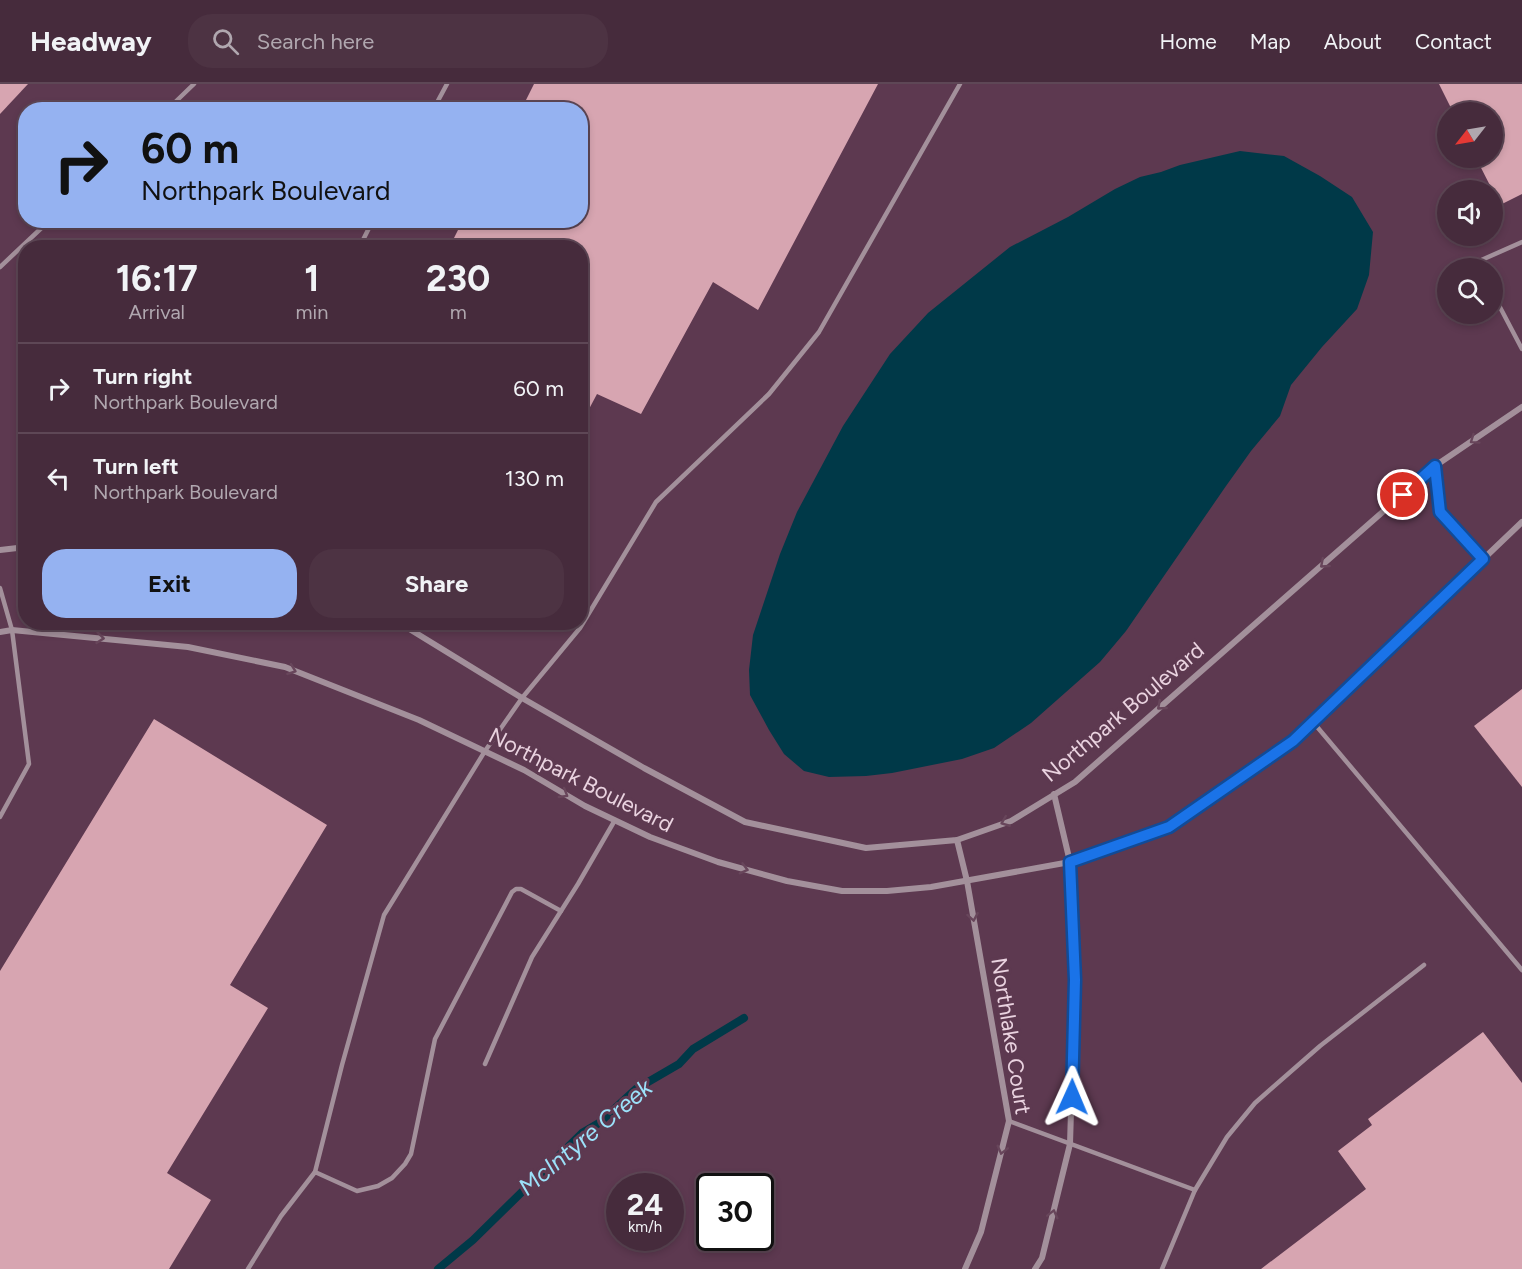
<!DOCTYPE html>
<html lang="en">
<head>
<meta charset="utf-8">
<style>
	body { margin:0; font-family:Figtree,sans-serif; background:#4d3343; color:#f1f3f6; height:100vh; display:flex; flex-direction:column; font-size:22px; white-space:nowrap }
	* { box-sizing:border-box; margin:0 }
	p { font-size:20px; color:#b0a7af }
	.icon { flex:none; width:33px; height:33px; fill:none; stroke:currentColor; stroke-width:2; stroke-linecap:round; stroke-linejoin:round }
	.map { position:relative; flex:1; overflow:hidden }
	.side { position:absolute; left:18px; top:156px; width:570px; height:390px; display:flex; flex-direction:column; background:#462b3c; border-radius:24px; box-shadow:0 3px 9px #0003,0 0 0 2px #5e4756 }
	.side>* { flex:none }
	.guide { position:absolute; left:18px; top:18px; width:570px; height:126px; border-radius:24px; box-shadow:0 3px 9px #0003,0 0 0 2px #5e4756; background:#95b2f1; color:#111; overflow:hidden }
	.needle { width:39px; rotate:239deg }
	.tools { position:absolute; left:1437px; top:18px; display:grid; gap:12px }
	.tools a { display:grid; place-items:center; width:66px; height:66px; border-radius:50%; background:#462b3c; box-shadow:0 3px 9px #0003,0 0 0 2px #5e4756; font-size:30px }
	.speed { position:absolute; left:606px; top:1089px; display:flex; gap:12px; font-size:30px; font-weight:700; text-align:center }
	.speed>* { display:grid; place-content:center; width:78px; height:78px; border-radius:50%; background:#462b3c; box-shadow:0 3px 9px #0003,0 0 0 2px #5e4756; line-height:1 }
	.speed small { font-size:15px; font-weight:400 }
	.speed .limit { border:3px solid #111; border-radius:9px; background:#fff; color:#111 }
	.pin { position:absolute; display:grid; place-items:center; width:51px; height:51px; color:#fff; margin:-26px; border:3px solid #fff; border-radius:50%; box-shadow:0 2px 6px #0007 }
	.me { position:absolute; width:66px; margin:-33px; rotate:1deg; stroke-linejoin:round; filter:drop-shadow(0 0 4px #0008) }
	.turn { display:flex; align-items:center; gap:21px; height:126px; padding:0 24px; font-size:27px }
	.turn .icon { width:78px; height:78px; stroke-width:2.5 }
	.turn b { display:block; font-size:42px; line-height:51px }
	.eta { display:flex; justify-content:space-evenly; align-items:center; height:102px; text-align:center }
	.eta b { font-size:36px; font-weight:700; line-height:42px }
	.cta { display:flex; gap:12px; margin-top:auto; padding:12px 24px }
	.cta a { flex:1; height:69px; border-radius:24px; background:#95b2f1; color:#111; font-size:24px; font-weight:700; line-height:69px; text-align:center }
	.cta a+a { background:#4d3343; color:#f1f3f6 }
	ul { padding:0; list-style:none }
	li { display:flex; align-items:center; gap:18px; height:90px; padding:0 24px; border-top:2px solid #5e4756 }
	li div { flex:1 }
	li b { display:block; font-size:22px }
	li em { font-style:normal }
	header { display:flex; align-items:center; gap:36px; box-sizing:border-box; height:84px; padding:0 30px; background:#462b3c; border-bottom:2px solid #5e4756 }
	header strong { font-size:28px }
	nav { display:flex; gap:33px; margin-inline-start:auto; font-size:21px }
	.search { width:420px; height:54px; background:#4d3343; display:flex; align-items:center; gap:15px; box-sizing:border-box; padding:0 21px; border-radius:24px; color:#b0a7af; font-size:22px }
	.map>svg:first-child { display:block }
</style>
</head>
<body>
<header>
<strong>Headway</strong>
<div class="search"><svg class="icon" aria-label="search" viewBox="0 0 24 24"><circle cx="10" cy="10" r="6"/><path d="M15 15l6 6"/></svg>Search here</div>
<nav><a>Home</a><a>Map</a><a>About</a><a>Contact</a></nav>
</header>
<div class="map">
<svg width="1522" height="1185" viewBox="0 0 1522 1185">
	<rect width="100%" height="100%" fill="#5d3950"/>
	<path fill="#003948" d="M1240,67L1284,72L1320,92L1352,113L1373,148L1369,191L1357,225L1322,263L1291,301L1280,332L1251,367L1226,402L1126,547L1100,578L1031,639L994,664L962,675L892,689L866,692L829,693L804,687L784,670L769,646L750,611L749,586L753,551L780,470L797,428L843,342L890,270L928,229L1010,163L1068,133L1115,105L1140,93L1161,88L1180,81Z"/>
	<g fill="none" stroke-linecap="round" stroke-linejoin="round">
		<path stroke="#003948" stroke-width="8" d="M438,1185L473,1156L582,1049L599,1039L636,1005L679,980L693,965L744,934"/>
	</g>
	<g fill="#d7a5b1">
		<path d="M0,0H28L0,30Z"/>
		<path d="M534,0H878L758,226L713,198L641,330L597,310L580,342V164H449L463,136H580V26H521Z"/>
		<path d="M1439,0H1522V110L1500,121L1476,74H1492V28H1453Z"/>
		<path d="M1522,605V703L1474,642Z"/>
		<path d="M154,635L327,741L230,901L268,924L167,1089L211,1116L169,1185H0V887Z"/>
		<path d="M1483,948L1522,999V1185H1261L1366,1105L1338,1067L1372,1041L1368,1035Z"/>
	</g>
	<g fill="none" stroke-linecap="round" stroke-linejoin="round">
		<g stroke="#a3909b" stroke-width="4.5">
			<path d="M167,26L194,0"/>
			<path d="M433,26L447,0"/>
			<path d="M359,164L373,136"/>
			<path d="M0,183L50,136"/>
			<path d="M1480,184L1477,178L1522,158"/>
			<path d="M1492,208L1522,265"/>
			<path d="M0,504L12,546L29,680L0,733"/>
			<path d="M1313,638L1522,886"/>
			<path d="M485,980L532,873L578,800L615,736"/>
			<path d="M1009,1037L1195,1106L1162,1185"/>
			<path d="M315,1088L342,981L384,831L485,667L522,614L580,544L656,418L769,310L819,248L960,0"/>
			<path d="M1195,1106L1227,1053L1255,1019L1320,962L1424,881"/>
			<path d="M248,1185L281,1132L315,1088L357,1107L378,1102L392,1094L405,1080L411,1070L435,955L512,808L516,805H521L561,827"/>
		</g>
		<g stroke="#a3909b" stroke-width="6">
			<path d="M1435,382L1440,428L1483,475"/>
			<path d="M0,466L26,463"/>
			<path d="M398,538L522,614L644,684L745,738L866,764L957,756L1011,737L1075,698L1435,382L1522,323"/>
			<path d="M0,548L12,546L188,563L285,583L419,636L524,686L585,722L650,753L718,778L787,797L842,807H887L931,803L1070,778L1169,743L1293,657L1522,438"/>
			<path d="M957,756L967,797L1009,1037L981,1148L965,1185"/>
			<path d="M1035,1185L1042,1174L1070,1060L1075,896L1070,778L1054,710"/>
		</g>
	</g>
	<defs><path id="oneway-chevron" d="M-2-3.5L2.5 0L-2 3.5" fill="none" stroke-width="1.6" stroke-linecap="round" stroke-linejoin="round" transform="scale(1.5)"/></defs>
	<g stroke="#68465b">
		<use href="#oneway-chevron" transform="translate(1474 356) rotate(145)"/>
		<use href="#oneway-chevron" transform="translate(1324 480) rotate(139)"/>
		<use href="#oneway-chevron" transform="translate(100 554) rotate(6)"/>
		<use href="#oneway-chevron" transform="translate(292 586) rotate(20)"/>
		<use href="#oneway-chevron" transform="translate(1161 622) rotate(139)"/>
		<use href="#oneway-chevron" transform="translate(564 710) rotate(31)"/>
		<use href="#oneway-chevron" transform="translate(1005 738) rotate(158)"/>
		<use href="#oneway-chevron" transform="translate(744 785) rotate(15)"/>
		<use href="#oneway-chevron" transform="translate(973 833) rotate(80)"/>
		<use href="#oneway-chevron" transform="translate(1002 1066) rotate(104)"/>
		<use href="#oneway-chevron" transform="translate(1053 1130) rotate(-76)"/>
	</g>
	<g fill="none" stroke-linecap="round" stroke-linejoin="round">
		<defs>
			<path id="route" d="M1072,1013L1075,896L1070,778L1169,743L1293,657L1483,475L1440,428L1435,382L1403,411"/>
		</defs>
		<use href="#route" stroke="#114b97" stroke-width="15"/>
		<use href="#route" stroke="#1a73e8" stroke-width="10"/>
	</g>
	<g text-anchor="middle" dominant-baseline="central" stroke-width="6" stroke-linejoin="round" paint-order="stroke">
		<g font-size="22" fill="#ead3e0" stroke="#5d3950">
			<text transform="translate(1123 628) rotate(-40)">Northpark Boulevard</text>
			<text transform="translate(581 696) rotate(27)">Northpark Boulevard</text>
			<text transform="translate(1011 952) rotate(81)">Northlake Court</text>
		</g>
		<g font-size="24" font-style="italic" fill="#9ce2fa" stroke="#5d3950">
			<text transform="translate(585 1053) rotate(-40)">McIntyre Creek</text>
		</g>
	</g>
</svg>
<div class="tools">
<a><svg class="needle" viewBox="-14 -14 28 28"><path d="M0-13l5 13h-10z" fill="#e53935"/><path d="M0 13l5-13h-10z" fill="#b0a7af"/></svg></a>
<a><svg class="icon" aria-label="sound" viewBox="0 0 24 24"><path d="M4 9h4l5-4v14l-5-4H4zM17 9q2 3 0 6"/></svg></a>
<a><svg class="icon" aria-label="search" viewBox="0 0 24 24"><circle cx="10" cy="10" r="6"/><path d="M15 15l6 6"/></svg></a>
</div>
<div class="speed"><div>24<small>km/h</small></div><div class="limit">30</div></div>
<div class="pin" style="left:1403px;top:411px;background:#d93025"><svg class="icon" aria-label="arrive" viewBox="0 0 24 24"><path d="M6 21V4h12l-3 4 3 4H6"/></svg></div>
<svg class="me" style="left:1072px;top:1013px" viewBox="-20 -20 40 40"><path d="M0-17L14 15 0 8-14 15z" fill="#1a73e8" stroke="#fff" stroke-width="4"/></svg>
<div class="guide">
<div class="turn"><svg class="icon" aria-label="right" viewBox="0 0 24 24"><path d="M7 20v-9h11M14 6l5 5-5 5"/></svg><div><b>60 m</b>Northpark Boulevard</div></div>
</div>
<section class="side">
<div class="eta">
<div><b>16:17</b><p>Arrival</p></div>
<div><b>1</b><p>min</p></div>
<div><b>230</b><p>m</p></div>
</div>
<ul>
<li><svg class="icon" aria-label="right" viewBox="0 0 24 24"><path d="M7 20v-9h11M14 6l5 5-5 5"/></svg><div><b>Turn right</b><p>Northpark Boulevard</p></div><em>60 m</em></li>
<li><svg class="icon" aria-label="left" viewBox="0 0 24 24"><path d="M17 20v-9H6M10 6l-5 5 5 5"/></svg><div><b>Turn left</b><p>Northpark Boulevard</p></div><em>130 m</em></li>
</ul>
<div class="cta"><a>Exit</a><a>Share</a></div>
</section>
</div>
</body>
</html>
